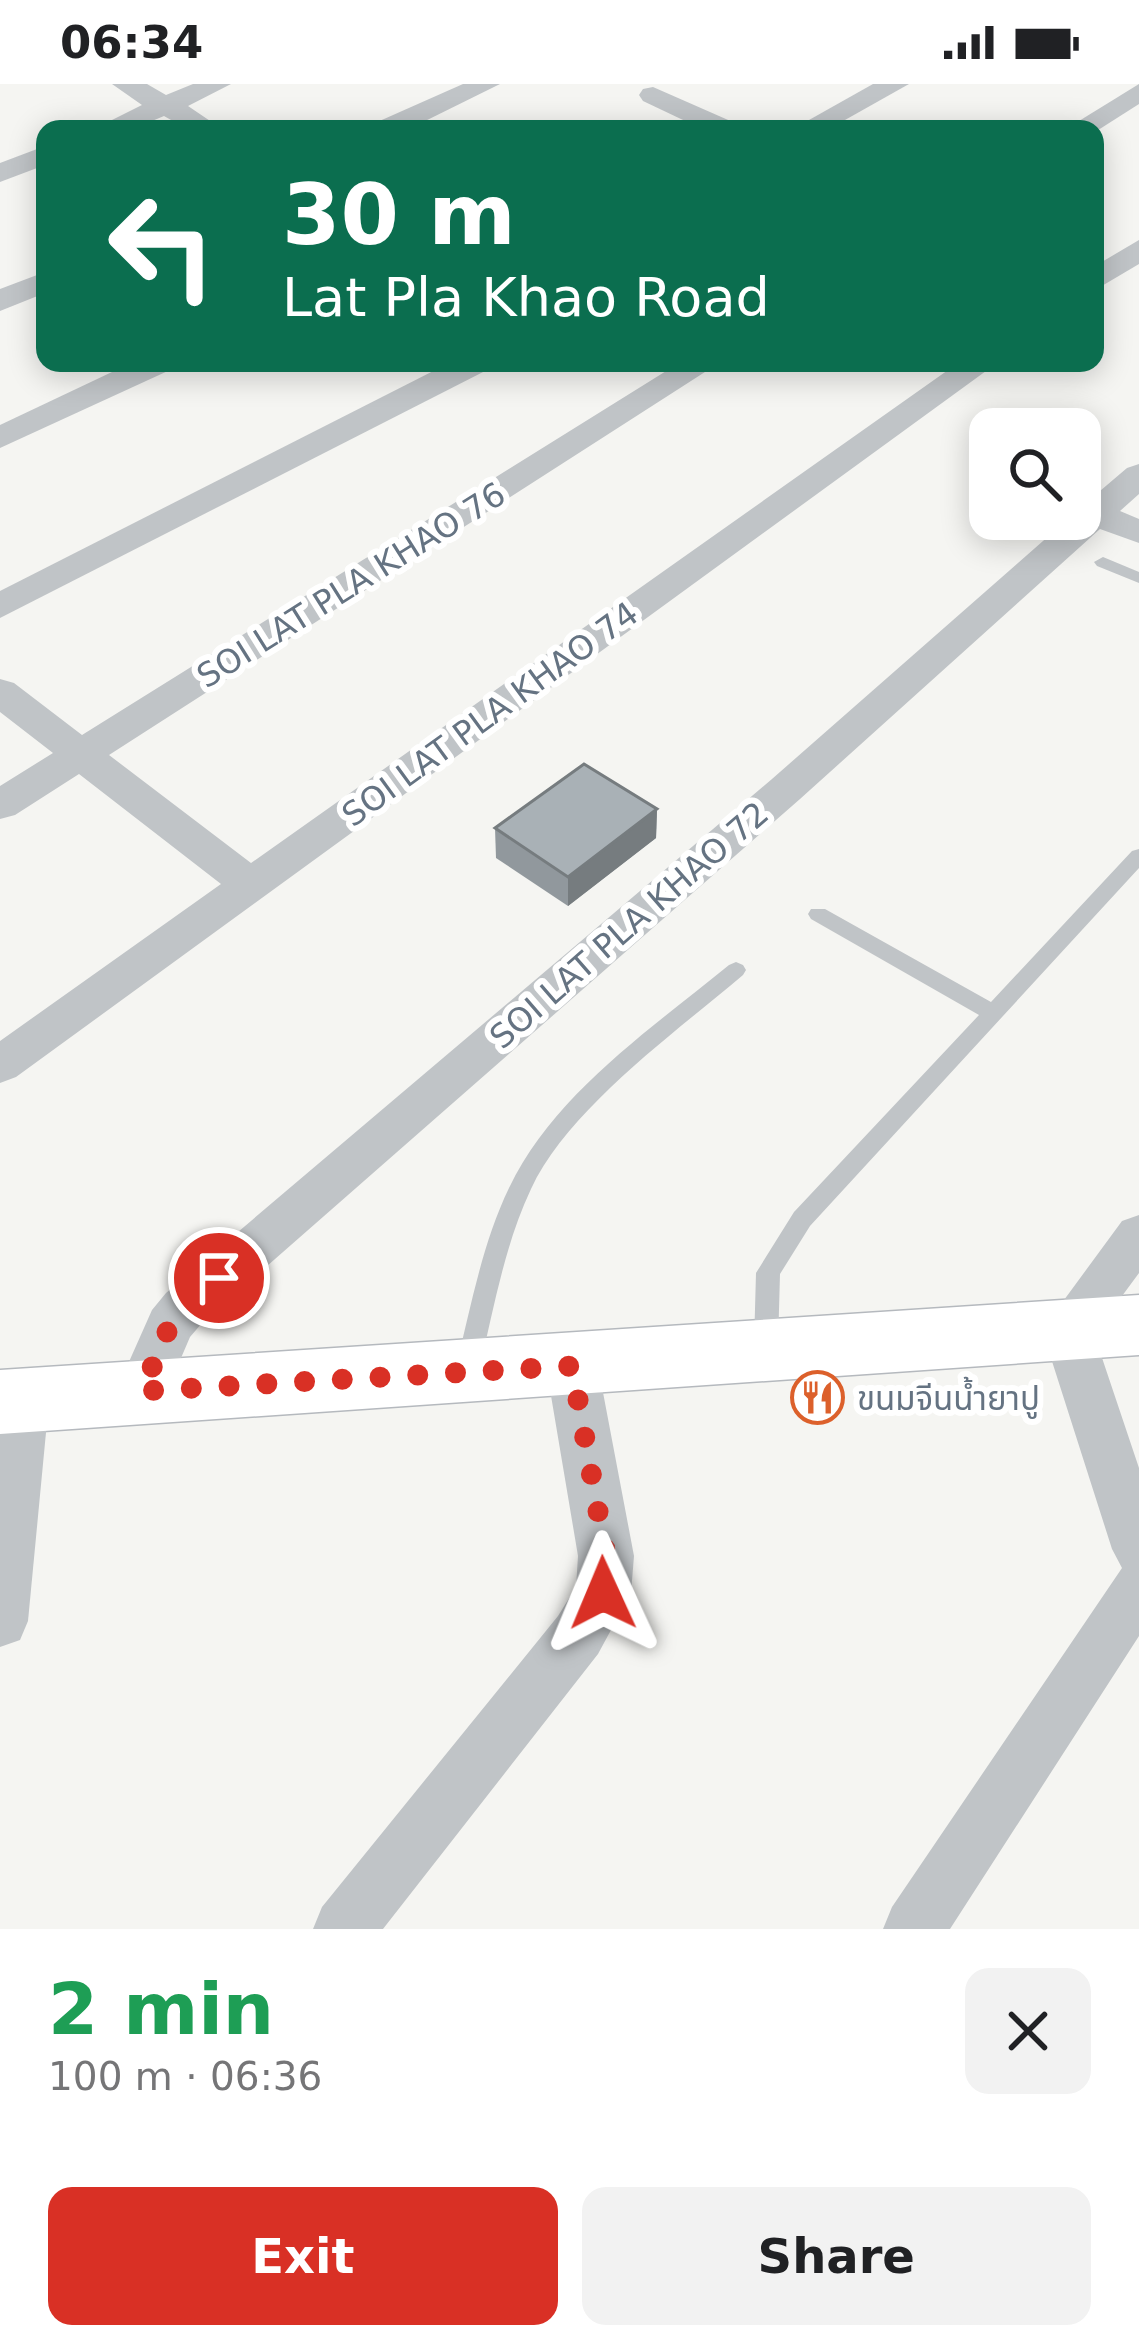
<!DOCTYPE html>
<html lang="en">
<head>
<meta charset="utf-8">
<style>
	body { margin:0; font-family:"DejaVu Sans","Noto Sans Thai",sans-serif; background:#f2f2f2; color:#202124; height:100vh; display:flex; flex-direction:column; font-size:45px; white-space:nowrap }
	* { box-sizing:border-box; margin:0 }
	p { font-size:39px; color:#757577 }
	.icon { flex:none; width:66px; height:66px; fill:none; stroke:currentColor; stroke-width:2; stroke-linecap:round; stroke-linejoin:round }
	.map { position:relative; height:1845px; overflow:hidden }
	.details { display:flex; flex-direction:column; background:#fff; flex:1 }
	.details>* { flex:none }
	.banner { position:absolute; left:36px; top:36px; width:1068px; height:252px; border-radius:24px; box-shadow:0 6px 30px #0003; background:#0b6e4f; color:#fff; overflow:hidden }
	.fabs { position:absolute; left:969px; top:324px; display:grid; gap:24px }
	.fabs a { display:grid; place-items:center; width:132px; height:132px; border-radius:24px; background:#fff; box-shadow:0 6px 30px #0003; font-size:60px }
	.pin { position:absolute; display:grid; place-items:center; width:102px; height:102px; color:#fff; margin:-51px; border:6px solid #fff; border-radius:50%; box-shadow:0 3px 12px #0007 }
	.me { position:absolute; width:132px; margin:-66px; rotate:359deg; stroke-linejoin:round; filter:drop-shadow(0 0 9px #0008) }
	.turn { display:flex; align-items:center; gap:42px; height:252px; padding:0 48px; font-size:54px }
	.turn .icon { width:156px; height:156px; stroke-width:2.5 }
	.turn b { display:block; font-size:84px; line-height:102px }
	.round { display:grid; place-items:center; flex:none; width:126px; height:126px; border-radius:24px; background:#f2f2f2 }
	.overview { display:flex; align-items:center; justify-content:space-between; height:204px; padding:0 48px }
	h1 { font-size:72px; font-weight:700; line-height:90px; color:#1e9e55 }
	.cta { display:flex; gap:24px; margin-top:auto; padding:24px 48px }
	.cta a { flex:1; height:138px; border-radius:24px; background:#d93025; color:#fff; font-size:48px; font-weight:700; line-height:138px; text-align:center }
	.cta a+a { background:#f2f2f2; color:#202124 }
	.status { display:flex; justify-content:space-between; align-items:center; height:84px; padding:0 60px; background:#fff; direction:ltr }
	.status svg { height:33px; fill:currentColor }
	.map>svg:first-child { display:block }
</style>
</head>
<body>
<div class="status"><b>06:34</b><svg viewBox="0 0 49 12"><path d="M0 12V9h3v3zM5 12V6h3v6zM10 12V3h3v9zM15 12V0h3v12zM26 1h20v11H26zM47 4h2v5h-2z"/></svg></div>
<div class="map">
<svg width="1139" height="1845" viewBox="0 0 1139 1845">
	<rect width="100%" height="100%" fill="#f5f5f2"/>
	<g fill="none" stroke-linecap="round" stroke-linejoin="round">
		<defs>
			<path id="secondary" d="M1139,1211V1271L0,1350V1286Z"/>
		</defs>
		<use href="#secondary" stroke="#b5b9be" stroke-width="3"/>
		<g fill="#c0c4c7" fill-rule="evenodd">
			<path d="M1103,473L1139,488V499L1097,482L1094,478Z"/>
			<path d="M1139,765V784L810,1142L780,1190L778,1261L774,1268L766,1271L758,1268L754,1261L756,1189L794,1128L979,931L811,835L808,830L811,825H825L991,918L1132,767Z"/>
			<path d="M736,878L743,881L746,886L743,891C676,948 568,1025 531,1105C505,1160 494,1223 480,1282L477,1289L468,1292L459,1289L456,1282C471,1223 482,1160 509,1104C554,1010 651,945 729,881Z"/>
		</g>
		<g fill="#c0c4c7" fill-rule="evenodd">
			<path d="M112,0H147L166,11L193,0H231L188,22L222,45H187L164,32L133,45H94L142,21Z"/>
			<path d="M463,0H500L409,45H371L375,39Z"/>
			<path d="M873,0H909L829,45H793Z"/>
			<path d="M1139,0V20L1095,48L1066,45Z"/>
			<path d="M653,3L735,39L739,45H702L643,17L639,11L643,5Z"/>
			<path d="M45,62V81L0,98V79Z"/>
			<path d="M1139,156V180L1095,206V182Z"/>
			<path d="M45,188V209L0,227V205Z"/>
			<path d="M131,279H175L170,286L0,364V341Z"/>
			<path d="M449,279H492L487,286L0,534V507Z"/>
			<path d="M679,279H719L109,671L251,779L958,279H997L16,993L0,999V957L221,800L79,690L15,731L0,735V702L53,669L0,628V595L14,599L82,651Z"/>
			<path d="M1139,380V410L1120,427L1139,435V459L1100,445L800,715L202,1239L190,1253L160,1323L142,1329L124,1323L116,1307L152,1226L166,1209L772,695L1068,435H1080V424L1127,384Z"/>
			<path d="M1139,1131V1189L1094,1250L1139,1384V1552L950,1845H883L892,1823L1122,1484L1112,1465L1042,1246L1122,1137Z"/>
			<path d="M572,1260L590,1266L598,1282L634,1472L631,1509L598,1570L383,1845H313L322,1823L558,1532L576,1503L578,1472L546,1282L554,1266Z"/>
			<path d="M23,1294L41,1301L49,1317L28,1537L20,1556L0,1563V1310L5,1301Z"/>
		</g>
		<use href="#secondary" fill="#fff" fill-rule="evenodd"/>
	</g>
	<path fill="#91989d" d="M657,725L656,754L568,822L496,774L495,744Z"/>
	<path fill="#767c7f" d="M657,725L656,754L568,822V793Z"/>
	<path fill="#a9b1b6" stroke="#767c7f" stroke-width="3" d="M584,680L657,725L568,793L495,744Z"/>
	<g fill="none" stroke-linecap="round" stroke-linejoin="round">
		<path stroke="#d93025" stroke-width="21" stroke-dasharray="0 37.8" d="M219,1194L170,1241L142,1307L572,1282L606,1472L603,1509"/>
	</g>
	<defs>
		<symbol id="restaurant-ring" viewBox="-11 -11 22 22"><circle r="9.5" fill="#fff" stroke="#dc602b" stroke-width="1.5"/><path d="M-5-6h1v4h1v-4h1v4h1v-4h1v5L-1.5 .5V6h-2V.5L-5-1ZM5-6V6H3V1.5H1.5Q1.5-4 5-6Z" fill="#dc602b"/></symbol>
	</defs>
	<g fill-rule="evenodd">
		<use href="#restaurant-ring" x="788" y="1284" width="59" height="59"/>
	</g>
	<g text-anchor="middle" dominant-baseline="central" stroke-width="12" stroke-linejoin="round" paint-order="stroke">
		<g font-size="33" fill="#657382" stroke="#fff">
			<text transform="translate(351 501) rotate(-32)">SOI LAT PLA KHAO 76</text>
			<text transform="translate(490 630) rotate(-36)">SOI LAT PLA KHAO 74</text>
			<text transform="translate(629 841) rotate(-41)">SOI LAT PLA KHAO 72</text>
		</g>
		<g font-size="33" fill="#657382" stroke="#fff" text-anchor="start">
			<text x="857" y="1314">ขนมจีนน้ำยาปู</text>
		</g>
	</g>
</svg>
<div class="fabs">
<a><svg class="icon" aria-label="search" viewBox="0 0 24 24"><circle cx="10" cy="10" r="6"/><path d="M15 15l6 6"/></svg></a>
</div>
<div class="pin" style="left:219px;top:1194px;background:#d93025"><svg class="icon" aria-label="arrive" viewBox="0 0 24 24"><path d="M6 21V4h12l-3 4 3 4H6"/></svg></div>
<svg class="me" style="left:603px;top:1509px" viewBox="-20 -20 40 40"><path d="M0-17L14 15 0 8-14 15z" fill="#d93025" stroke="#fff" stroke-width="4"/></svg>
<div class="banner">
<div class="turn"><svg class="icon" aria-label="left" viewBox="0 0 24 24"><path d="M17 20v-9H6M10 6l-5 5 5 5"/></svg><div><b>30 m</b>Lat Pla Khao Road</div></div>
</div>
</div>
<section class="details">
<div class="overview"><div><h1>2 min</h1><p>100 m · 06:36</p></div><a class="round"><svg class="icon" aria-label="close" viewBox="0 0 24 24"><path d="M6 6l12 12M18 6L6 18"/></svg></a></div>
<div class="cta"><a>Exit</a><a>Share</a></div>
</section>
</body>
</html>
